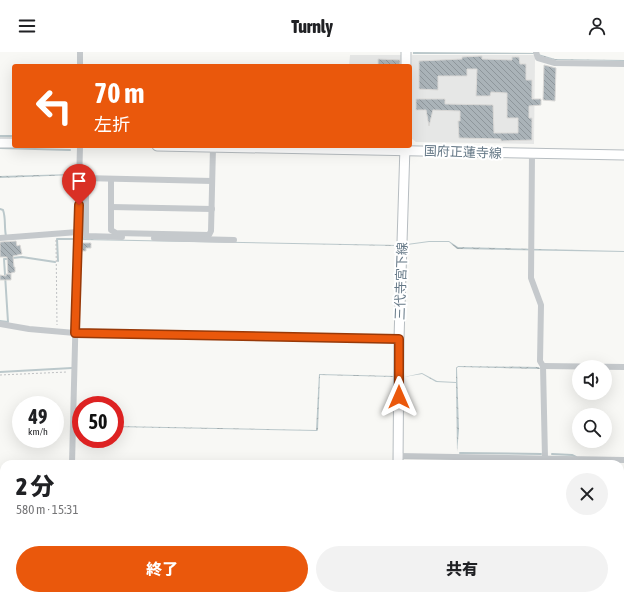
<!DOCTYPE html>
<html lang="ja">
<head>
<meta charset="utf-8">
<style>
	body { margin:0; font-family:"Asap Condensed","Noto Sans JP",sans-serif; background:#f2f2f2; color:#202124; height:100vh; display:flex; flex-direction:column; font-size:15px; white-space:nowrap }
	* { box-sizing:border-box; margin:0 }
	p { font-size:13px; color:#757577 }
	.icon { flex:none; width:22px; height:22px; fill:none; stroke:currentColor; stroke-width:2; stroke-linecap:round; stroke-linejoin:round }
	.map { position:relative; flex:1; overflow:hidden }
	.panel { position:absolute; left:0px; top:408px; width:624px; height:140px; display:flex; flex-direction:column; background:#fff; border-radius:12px 12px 0 0; box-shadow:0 4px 16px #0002 }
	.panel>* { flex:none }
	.guide { position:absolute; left:12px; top:12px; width:400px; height:84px; border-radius:4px; box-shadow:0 4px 16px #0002; background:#ea580c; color:#fff; overflow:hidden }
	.controls { position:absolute; left:572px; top:308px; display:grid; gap:8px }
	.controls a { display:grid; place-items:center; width:40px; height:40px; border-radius:50%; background:#fff; box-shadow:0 4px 16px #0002; font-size:20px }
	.speed { position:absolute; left:12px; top:344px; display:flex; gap:8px; font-size:20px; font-weight:700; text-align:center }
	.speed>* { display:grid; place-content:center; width:52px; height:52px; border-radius:50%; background:#fff; box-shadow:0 4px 16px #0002; line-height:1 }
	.speed small { font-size:10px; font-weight:400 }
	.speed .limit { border:6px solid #d22; background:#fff; color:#111 }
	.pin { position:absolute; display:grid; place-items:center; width:34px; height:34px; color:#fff; margin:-41px -17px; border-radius:50% 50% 50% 0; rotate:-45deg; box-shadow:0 0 4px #0007 }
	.pin .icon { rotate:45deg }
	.me { position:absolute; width:44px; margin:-22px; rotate:0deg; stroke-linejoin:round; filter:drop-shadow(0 0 3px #0008) }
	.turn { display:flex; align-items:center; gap:14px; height:84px; padding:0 16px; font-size:18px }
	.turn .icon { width:52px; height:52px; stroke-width:2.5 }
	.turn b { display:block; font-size:28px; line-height:34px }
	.round { display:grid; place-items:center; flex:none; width:42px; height:42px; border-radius:21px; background:#f2f2f2 }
	.overview { display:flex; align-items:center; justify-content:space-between; height:68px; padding:0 16px }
	h1 { font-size:24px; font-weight:800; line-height:30px }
	.cta { display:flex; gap:8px; margin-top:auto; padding:8px 16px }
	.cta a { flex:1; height:46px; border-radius:24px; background:#ea580c; color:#fff; font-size:16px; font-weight:800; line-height:46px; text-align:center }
	.cta a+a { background:#f2f2f2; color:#202124 }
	header { display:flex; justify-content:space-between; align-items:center; height:52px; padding:0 16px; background:#fff; font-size:18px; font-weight:800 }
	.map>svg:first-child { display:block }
</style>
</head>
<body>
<header><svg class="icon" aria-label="menu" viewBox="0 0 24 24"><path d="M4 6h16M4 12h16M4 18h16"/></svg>Turnly<svg class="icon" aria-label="person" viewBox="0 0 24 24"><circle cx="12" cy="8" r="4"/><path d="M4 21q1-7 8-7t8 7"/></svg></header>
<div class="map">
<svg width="624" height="548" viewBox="0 0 624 548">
	<defs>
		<pattern id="water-waves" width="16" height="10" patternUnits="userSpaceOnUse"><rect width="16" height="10" fill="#bbc8cb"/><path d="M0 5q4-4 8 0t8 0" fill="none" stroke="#9ca7aa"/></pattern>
		<pattern id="building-back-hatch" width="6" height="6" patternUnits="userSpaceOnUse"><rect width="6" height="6" fill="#aab3b8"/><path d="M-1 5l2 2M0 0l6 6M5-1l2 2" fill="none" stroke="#8e969b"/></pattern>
	</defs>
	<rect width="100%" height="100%" fill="#f8f8f5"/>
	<g fill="#e6e7e6">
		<path d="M350,3H401V14H349Z"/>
		<path d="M412,3H534L536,4L535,8L534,92L416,90L411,86Z"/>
	</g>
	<g fill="url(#water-waves)">
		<path d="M413,0L535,1L555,7L624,8V9L554,8L534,2H413Z"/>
		<path d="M74,122V123L0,126V124Z"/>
		<path d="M82,133H84L83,183L85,187L398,193V194L81,188Z"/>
		<path d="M429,189H449L458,195L624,199V200L457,197L449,190H429L407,193V192Z"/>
		<path d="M458,314L539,315L540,317L458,315L457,316L459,378L457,400L456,331L436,330L422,322L404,325L422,321L437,329L456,330V316Z"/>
		<path d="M319,322L394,324V325L320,323L318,378L317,379L115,375V374L316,378Z"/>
	</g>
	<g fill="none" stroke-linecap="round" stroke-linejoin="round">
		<g stroke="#bbc8cb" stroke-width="2">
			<path d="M0,84H14"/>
			<path d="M0,96L70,98"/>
			<path d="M0,157L3,158C6,166 4,175 6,184"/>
			<path d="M12,206L22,205L55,210"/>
			<path d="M58,209L57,187H75"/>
			<path d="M0,269L8,270L4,207H8"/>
			<path d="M0,320L72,316"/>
			<path d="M460,401L541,402"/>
			<path d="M552,402L572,403L576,405"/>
		</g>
	</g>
	<g fill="url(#building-back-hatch)" stroke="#dad9d7">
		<path d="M482,4V7L512,8V5H519L520,12H526V28H532V47H541V53L529,54V66H532V88L501,89V87L459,86L458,69H460V59L433,58L429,74L426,58H416V47H445V52L493,53L494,81H518V66H507V41L491,40L490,44H476L477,17H467V24H438V38L419,37V9L462,7V5Z"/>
		<path d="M378,7L400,8V14H378Z"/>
		<path d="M544,13L556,16L555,49L543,48Z"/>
		<path d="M16,189L17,194L20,193L22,202L13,204L14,215H15V220L8,222L7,205H0V190Z"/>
		<path d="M82,191H91V196H86V199H82Z"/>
		<path d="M6,222H11V228H0V223L6,224Z"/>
	</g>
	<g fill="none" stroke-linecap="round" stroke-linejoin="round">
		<defs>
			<g id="secondary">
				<path d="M406,14V0"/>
				<path d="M0,91H14"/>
				<path d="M157,94L624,103"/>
				<path d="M398,412L399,287L405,94"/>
				<path d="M395,548V544"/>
			</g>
		</defs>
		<use href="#secondary" stroke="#b7bdc1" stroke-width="11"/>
		<g stroke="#bfc1c3" stroke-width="1" stroke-dasharray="2 2" stroke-linecap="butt">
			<path d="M56,188L57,273"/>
			<path d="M0,323L67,320"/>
		</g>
		<g stroke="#c5c9cc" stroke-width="6">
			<path d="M536,0L538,6L555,11L624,12"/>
			<path d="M80,14V0"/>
			<path d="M532,102L531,226L541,253L540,309L543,314L545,406"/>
			<path d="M83,126L212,129"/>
			<path d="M86,126V184L122,185"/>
			<path d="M111,127V178L116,181L209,183L211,179L213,95"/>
			<path d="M111,155L212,157"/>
			<path d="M0,186L78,180"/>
			<path d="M154,186L234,188"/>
			<path d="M0,272L29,277L75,281L399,287"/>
			<path d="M543,314L624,315"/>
			<path d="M398,404L624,408"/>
			<path d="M72,412L80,94"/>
			<path d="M0,465H4"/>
			<path d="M601,544V548"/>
			<path d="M69,548L70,544"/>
		</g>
		<use href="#secondary" stroke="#fff" stroke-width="9"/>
	</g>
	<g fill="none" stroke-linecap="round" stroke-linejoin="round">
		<defs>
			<path id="route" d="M79,153L75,281L399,287V345"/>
		</defs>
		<use href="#route" stroke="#983908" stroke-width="10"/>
		<use href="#route" stroke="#ea580c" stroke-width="7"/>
	</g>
	<g text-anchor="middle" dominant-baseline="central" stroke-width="4" stroke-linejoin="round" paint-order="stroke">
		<g font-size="13" fill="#667987" stroke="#fff">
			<text transform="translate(463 100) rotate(2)">国府正蓮寺線</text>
			<text transform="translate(401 229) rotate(-88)">三代寺宮下線</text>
		</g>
	</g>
</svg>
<div class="controls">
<a><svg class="icon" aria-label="sound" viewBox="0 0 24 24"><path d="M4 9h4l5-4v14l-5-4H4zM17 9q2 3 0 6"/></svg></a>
<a><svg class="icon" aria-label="search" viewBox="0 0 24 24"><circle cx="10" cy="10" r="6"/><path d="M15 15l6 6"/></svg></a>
</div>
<div class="speed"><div>49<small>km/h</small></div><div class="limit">50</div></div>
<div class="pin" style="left:79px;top:153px;background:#d93025"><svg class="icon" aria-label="arrive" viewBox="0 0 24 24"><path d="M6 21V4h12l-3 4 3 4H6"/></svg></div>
<svg class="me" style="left:399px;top:345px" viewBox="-20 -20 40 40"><path d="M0-17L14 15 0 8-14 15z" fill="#ea580c" stroke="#fff" stroke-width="4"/></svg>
<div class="guide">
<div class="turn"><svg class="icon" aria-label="left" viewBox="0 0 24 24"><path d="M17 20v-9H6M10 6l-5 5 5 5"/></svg><div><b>70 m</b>左折</div></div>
</div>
<section class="panel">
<div class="overview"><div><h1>2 分</h1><p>580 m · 15:31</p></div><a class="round"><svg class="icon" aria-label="close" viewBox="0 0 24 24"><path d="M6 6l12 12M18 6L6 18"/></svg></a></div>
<div class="cta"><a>終了</a><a>共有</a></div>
</section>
</div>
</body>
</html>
